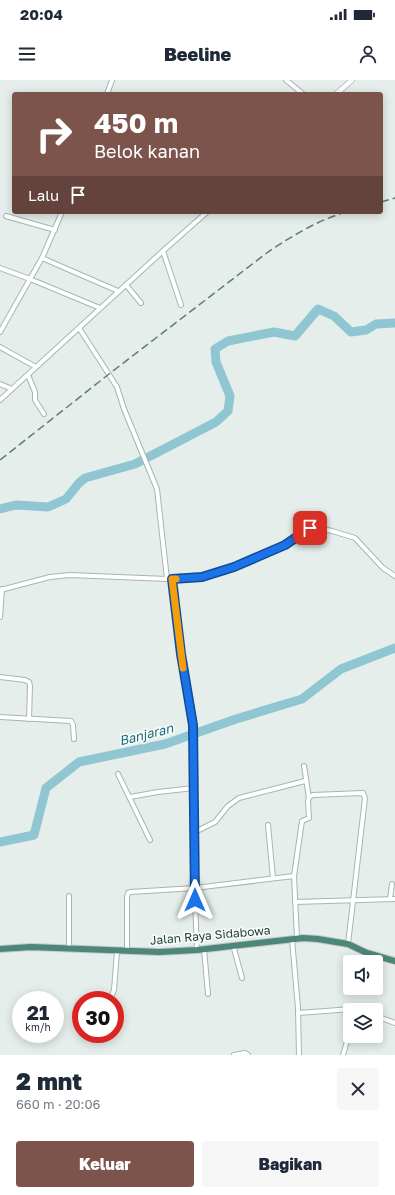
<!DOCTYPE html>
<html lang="id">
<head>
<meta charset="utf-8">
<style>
	body { margin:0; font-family:"Golos Text",sans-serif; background:#f6f6f7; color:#1f2937; height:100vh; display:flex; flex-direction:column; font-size:15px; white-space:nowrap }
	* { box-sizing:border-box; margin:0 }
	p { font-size:13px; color:#747a83 }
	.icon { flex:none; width:22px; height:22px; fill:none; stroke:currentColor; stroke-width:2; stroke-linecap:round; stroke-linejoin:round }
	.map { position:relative; height:975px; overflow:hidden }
	.side { display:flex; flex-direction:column; background:#fff; flex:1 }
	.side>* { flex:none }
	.top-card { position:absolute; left:12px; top:12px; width:371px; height:122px; border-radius:4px; box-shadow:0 2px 10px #0003; background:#7c544b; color:#fff; overflow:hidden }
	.controls { position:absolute; left:343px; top:875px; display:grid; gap:8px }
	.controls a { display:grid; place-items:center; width:40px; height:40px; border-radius:4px; background:#fff; box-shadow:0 2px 10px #0003; font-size:20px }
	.speed { position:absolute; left:12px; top:911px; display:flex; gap:8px; font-size:20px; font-weight:700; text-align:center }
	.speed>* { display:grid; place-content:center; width:52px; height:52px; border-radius:50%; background:#fff; box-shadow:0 2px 10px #0003; line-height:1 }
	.speed small { font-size:10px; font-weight:400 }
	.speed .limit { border:6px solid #d22; background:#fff; color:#111 }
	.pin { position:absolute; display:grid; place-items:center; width:34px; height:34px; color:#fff; margin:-17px; border-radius:8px; box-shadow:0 2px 6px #0006 }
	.me { position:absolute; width:44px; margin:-22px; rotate:0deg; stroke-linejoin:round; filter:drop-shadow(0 0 3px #0008) }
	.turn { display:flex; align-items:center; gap:14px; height:84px; padding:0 16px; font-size:18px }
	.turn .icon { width:52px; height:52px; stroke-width:2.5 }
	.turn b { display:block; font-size:28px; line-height:34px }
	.then { display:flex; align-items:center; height:38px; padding:0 16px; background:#0003; gap:8px; font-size:15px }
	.round { display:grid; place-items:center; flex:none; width:42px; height:42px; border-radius:4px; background:#f6f6f7 }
	.overview { display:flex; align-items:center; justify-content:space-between; height:68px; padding:0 16px }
	h1 { font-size:24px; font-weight:800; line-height:30px }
	.action { display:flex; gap:8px; margin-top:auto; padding:8px 16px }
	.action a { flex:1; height:46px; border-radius:4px; background:#7c544b; color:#fff; font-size:16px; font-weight:800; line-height:46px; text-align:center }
	.action a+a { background:#f6f6f7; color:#1f2937 }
	.status { display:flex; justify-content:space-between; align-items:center; height:28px; padding:0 20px; background:#fff; direction:ltr }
	.status svg { height:11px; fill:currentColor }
	header { display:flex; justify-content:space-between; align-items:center; height:52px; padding:0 16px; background:#fff; font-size:18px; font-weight:800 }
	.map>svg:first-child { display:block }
</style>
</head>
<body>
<div class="status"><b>20:04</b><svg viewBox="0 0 49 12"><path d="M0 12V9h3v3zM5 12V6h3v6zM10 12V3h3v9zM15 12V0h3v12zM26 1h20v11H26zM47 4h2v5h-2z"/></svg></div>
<header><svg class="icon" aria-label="menu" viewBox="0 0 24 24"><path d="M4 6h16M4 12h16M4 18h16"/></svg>Beeline<svg class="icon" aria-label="person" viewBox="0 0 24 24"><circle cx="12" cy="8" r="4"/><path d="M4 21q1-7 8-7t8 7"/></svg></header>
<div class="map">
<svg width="395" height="975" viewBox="0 0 395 975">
	<rect width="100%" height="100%" fill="#e5eeea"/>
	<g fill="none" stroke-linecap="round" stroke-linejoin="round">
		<g stroke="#8fc6d1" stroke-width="9">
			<path d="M0,429L16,425L48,427L66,419L79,403L85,398L135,384L216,342L228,331L230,316L216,282L215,269L228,261L274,252L295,256L318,229L334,236L351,252L366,250L376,244L395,243"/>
			<path d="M0,762L34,755L46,708L79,682L165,664L236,639L302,619L341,589L395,568"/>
		</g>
		<defs>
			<g id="minor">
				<path d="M286,0L303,14"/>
				<path d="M107,14L112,0"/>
				<path d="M62,132L42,178L30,199L100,228"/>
				<path d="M6,136L55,150"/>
				<path d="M163,171L181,225"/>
				<path d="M42,178L118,211"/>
				<path d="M0,188L30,199L0,252"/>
				<path d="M126,205L141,223"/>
				<path d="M79,248L117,307L124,329L157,409L167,499"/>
				<path d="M0,267L36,287"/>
				<path d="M28,295L35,312V320L44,334"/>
				<path d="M0,304L12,309"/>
				<path d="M0,320L163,171L207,132"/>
				<path d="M172,499L181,574L193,645L195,820L197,870"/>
				<path d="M0,510L50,497L70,495L167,499L202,497L234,487L285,465L297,458L307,450L314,447L332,451L355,458L383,488L395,496"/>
				<path d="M0,537L2,509"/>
				<path d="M0,597L25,600L29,602L30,606L29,639"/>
				<path d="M0,637L71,641L73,645L74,659"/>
				<path d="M304,686L309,718"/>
				<path d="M118,694L150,760"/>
				<path d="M130,717L158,712L194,708"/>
				<path d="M268,745L273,798"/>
				<path d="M195,752L215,742L228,726L239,718L305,701"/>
				<path d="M294,796L302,741L309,738L308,721L309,717L313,715L363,713L365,718L348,864"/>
				<path d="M69,816V869"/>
				<path d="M390,819L392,804"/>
				<path d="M295,822L395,819"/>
				<path d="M292,859L298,928L299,975"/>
				<path d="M233,865L242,898"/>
				<path d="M204,869L208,914"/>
				<path d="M127,871V817L128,813L130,812L195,808L294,796L297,858"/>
				<path d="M110,920L114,910L117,871"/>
				<path d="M298,933L352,929L360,930"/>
				<path d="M376,936L395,943"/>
				<path d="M234,975L245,973L248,975"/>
				<path d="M343,975L350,951"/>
			</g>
			<path id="tertiary" d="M336,14L352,0"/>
			<path id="trunk" d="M0,869L31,867L159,872L197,870L303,858L318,859L348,864L367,873L395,881"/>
		</defs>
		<use href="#minor" stroke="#a7b6b1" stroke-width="6"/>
		<use href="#tertiary" stroke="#a7b6b1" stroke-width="6"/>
		<use href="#trunk" stroke="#c2cac8" stroke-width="8"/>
		<use href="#minor" stroke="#fff" stroke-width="4"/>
		<use href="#tertiary" stroke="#fff" stroke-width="4.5"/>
		<use href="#trunk" stroke="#4e867a" stroke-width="6"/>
		<g stroke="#5f7b74" stroke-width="1.5" stroke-dasharray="8 4" stroke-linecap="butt">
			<path d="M381,122L395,118"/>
			<path d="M0,380L109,294L268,172C292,156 318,140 346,132"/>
		</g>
	</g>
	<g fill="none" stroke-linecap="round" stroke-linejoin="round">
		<defs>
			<path id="route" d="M195,820L193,645L181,574L172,499L202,497L234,487L285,465L310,448"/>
		</defs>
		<use href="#route" stroke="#114b97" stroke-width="10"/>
		<use href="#route" stroke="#1a73e8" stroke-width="7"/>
		<path stroke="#f59e0b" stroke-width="7" d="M176,499H172L183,588"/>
	</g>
	<g text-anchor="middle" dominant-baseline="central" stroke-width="3.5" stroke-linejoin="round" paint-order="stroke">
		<g font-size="12" fill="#244039" stroke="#f6faf8">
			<text transform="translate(210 855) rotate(-5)">Jalan Raya Sidabowa</text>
		</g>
		<g font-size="13" font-style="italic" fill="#1f6a7b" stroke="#f6faf8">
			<text transform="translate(146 654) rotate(-14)">Banjaran</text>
		</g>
	</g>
</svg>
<div class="controls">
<a><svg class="icon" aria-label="sound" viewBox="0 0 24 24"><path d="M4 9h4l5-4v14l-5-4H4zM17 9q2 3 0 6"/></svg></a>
<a><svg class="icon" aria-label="layers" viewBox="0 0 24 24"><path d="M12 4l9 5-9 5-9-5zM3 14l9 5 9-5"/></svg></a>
</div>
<div class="speed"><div>21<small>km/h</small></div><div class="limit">30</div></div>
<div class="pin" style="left:310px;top:448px;background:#d93025"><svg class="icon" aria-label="arrive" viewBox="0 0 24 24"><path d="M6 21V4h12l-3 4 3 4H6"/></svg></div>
<svg class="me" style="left:195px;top:820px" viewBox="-20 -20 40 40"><path d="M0-17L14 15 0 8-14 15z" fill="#1a73e8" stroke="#fff" stroke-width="4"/></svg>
<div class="top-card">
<div class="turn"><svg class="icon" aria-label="right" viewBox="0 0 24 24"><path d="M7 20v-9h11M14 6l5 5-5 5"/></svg><div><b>450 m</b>Belok kanan</div></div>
<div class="then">Lalu<svg class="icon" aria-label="arrive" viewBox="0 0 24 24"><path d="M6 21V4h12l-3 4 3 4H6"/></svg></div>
</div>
</div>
<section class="side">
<div class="overview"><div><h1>2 mnt</h1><p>660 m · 20:06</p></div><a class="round"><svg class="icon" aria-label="close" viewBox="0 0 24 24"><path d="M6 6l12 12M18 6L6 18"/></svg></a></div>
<div class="action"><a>Keluar</a><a>Bagikan</a></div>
</section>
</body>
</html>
